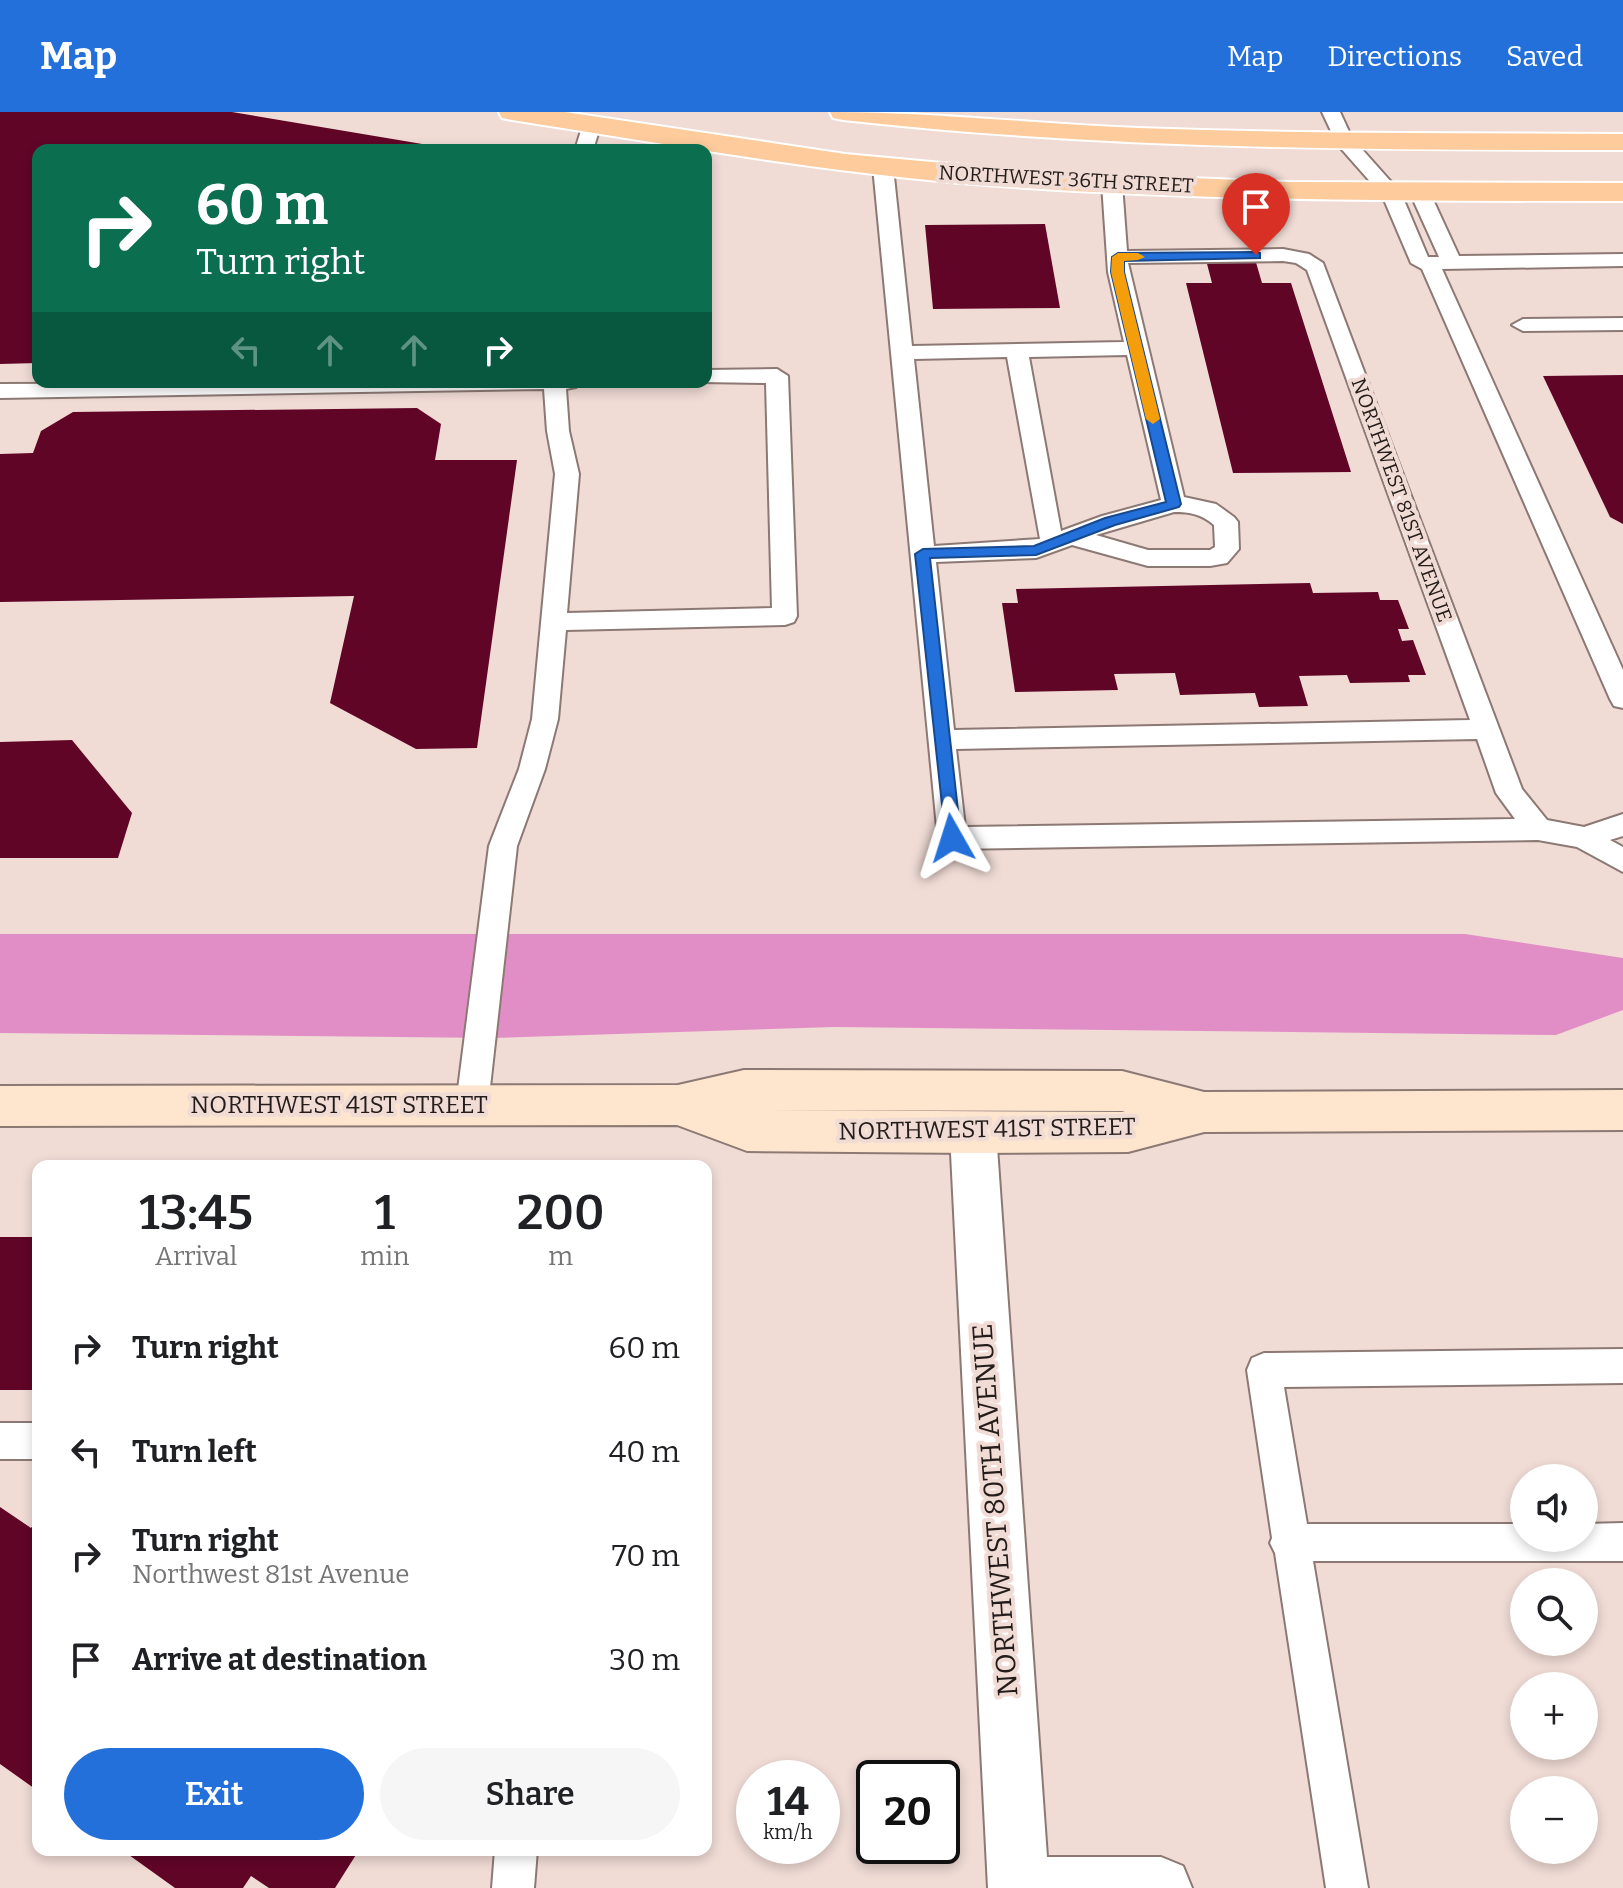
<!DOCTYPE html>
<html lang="en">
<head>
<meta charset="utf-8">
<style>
	body { margin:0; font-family:Bitter,serif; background:#f6f6f6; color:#202124; height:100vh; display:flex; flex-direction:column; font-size:30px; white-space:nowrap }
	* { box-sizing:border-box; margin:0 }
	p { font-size:26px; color:#757577 }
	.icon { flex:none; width:44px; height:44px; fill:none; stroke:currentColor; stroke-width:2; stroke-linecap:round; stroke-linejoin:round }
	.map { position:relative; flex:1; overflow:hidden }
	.panel { position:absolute; left:32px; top:1048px; width:680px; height:696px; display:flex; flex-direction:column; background:#fff; border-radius:16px; box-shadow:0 4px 12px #0003 }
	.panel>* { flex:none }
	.top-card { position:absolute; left:32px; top:32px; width:680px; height:244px; border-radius:16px; box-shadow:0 4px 12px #0003; background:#0b6e4f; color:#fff; overflow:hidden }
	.fabs { position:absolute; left:1510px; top:1352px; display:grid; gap:16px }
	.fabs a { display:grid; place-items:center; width:88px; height:88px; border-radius:50%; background:#fff; box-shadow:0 4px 12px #0003; font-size:40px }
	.speed { position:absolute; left:736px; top:1648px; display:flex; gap:16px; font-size:40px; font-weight:700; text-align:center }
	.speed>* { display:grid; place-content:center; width:104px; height:104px; border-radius:50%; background:#fff; box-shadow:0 4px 12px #0003; line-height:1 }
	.speed small { font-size:20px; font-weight:400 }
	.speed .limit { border:4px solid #111; border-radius:12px; background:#fff; color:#111 }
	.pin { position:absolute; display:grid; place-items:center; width:68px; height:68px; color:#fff; margin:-82px -34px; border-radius:50% 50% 50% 0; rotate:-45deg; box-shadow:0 0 8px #0007 }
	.pin .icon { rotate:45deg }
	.me { position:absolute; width:88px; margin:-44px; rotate:354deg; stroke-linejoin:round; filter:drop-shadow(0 0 6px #0008) }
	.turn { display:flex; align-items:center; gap:28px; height:168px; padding:0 32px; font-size:36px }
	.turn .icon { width:104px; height:104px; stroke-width:2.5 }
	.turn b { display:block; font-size:56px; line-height:68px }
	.lanes { display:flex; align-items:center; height:76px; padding:0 32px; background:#0003; justify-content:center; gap:40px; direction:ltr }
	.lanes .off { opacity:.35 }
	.eta { display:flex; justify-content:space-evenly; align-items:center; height:136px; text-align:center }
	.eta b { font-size:48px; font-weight:600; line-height:56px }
	.action { display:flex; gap:16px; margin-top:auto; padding:16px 32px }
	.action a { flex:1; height:92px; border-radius:48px; background:#2370db; color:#fff; font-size:32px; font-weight:600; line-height:92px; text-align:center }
	.action a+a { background:#f6f6f6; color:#202124 }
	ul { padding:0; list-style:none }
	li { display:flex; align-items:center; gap:24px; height:104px; padding:0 32px }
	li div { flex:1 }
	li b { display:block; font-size:30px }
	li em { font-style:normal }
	header { display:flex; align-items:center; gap:48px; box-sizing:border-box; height:112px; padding:0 40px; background:#2370db; color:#fff }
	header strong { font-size:38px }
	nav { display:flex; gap:44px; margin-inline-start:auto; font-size:28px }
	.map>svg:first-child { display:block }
</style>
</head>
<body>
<header>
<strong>Map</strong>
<nav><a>Map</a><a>Directions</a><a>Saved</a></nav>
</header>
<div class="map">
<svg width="1623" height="1776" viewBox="0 0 1623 1776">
	<rect width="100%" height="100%" fill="#f0dbd5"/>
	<path fill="#e28ec6" d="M0,822H1465L1623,846V898L1556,923L834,915L493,926L0,921Z"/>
	<g fill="#610527">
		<path d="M0,0H232L458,38H38V251L0,252Z"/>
		<path d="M1045,112L1060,196L933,197L925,113Z"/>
		<path d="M1255,147L1262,171H1291L1351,360L1233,361L1186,171H1212L1206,148Z"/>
		<path d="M1623,263V412L1610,405L1543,264Z"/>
		<path d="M417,296L441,312L435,348H517L477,636L416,637L330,591L354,484L0,490V342L33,341L41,319L73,300Z"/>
		<path d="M1310,471L1313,481L1378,480L1380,488H1398L1409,517H1398L1402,529L1413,528L1426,563H1408L1410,570L1350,571L1347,563L1299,564L1308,594L1259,595L1255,581L1180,583L1175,561L1114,562L1118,578L1015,580L1002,491H1018L1016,477Z"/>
		<path d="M72,628L132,701L118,746H0V630Z"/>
		<path d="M0,1125H38V1258L32,1278H0Z"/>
		<path d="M0,1395L31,1416L38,1407V1679L0,1652Z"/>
		<path d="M122,1738H359L335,1776H269L251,1764L243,1776H175Z"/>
	</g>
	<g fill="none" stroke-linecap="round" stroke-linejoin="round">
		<defs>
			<g id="lane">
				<path d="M1322,0H1340L1352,26L1401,81L1428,145H1439L1410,81L1420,75L1430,81L1459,144L1623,142V154L1442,157L1623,558V596L1614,594L1610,587L1422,157L1411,151L1382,83L1337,32Z"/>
				<path d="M592,6L601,12L593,38H575L583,12Z"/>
				<path d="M883,49L893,55L912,234L1124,230L1108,160L1102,72L1112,66L1122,72L1127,139L1283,137L1309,142L1323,151L1522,677L1547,708L1584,715L1623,702V724L1610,728L1623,735V760L1577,735L1538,728L952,737L942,734L938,726L873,55ZM1283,149L1296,151L1307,158L1470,608L954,618L936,450L1036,446L1072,433L1148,454H1210L1227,451L1239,437L1238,410L1234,405L1216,392L1184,385L1128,151ZM1127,243L1161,388L1102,404L1061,419L1029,245ZM1007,245L1040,427L934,434L914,247ZM1174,400C1190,400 1201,402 1214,413L1215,435L1210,438H1148L1096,423ZM1477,627L1496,681L1515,707L965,715L956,637Z"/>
				<path d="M1623,206V218L1523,219L1512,213L1523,207Z"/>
				<path d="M777,257L788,264L797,504L794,510L785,513L566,518L558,607L545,657L517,734L488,993L483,1003L472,1007L461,1003L456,993L489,734L519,657L532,607L555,362L547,319L544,277L0,286V272L579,270L576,275L566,277L569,319L579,362L567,501L772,496L766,271L700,270H706V258Z"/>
				<path d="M1623,1237V1271L1284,1275L1307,1412H1524V1426H1584V1412L1623,1411V1449H1313L1368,1776H1326L1275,1441L1270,1431L1272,1426L1247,1258L1252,1246L1264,1241Z"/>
				<rect x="0" y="1311" width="38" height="36"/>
				<path d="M495,1738H537L534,1776H492Z"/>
			</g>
			<path id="street" d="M973,1001L989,1007L996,1021L1047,1745H1161L1183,1754L1192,1776H988L950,1021L957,1007Z"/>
			<path id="secondary" d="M744,958L1122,959L1204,980L1623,978V1018L1204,1020L1128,1040L973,1041L747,1039L677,1013L0,1014V974L678,973ZM745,998L1122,999L1125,1000Z"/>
			<g id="primary">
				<path d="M499,0H565L845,42L1040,60L1290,70L1623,71V89C1402,89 1180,89 960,71C809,58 661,31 512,8L502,6Z"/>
				<path d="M830,0C933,0 1035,12 1138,16C1300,22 1461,21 1623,22V38C1362,38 1103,37 843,8L833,6Z"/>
			</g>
		</defs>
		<use href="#lane" stroke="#8c7974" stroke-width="4"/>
		<use href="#street" stroke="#8c7974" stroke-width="4"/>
		<use href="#secondary" stroke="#8c7974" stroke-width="4"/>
		<use href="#primary" stroke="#fff" stroke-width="4"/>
		<use href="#lane" fill="#fff" fill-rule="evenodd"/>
		<use href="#street" fill="#fff" fill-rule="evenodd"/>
		<use href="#secondary" fill="#fee5ce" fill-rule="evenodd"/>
		<use href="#primary" fill="#fdcb9c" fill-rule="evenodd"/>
	</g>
	<path fill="#2370db" stroke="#17498e" stroke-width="2" d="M1256,140L1260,141V146L1124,149V160L1181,392L1179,395L1115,413L1036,443L930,446L961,726L952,732L946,730L915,442L923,437L1034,434L1105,406L1166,390L1111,160L1112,145L1118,141Z"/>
	<path fill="#f59e0b" d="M1118,141H1138L1145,145L1138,148L1124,149V160L1160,307L1153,312L1146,307L1111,160L1112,145Z"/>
	<g text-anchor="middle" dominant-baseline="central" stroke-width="8" stroke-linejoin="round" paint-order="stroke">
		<g font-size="20" fill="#241c1a" stroke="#f0dbd5">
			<text transform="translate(1066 67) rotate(3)">NORTHWEST 36TH STREET</text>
			<text transform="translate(1402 388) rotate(70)">NORTHWEST 81ST AVENUE</text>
		</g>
		<g font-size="24" fill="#241c1a" stroke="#f0dbd5">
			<text x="339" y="993">NORTHWEST 41ST STREET</text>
			<text transform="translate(987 1017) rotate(-1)">NORTHWEST 41ST STREET</text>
		</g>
		<g font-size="28" fill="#241c1a" stroke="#f0dbd5">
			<text transform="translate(995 1398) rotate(-94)">NORTHWEST 80TH AVENUE</text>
		</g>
	</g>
</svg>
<div class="fabs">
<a><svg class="icon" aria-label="sound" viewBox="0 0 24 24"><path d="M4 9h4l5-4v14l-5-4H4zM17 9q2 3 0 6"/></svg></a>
<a><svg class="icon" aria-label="search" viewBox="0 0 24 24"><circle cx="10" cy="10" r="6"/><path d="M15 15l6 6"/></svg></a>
<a>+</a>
<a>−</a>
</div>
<div class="speed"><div>14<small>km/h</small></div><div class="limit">20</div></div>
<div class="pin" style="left:1256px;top:143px;background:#d93025"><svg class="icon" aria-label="arrive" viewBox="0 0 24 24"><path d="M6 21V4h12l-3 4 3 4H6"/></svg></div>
<svg class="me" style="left:952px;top:726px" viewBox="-20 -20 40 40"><path d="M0-17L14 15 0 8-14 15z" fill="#2370db" stroke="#fff" stroke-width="4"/></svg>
<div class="top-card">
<div class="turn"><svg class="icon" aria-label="right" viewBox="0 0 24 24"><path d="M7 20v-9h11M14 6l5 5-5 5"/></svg><div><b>60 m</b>Turn right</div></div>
<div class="lanes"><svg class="icon off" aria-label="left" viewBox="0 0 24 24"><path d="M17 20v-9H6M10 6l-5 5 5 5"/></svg><svg class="icon off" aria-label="ahead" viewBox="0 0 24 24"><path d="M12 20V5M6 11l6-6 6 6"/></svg><svg class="icon off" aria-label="ahead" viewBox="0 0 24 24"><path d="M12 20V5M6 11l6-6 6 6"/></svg><svg class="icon" aria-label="right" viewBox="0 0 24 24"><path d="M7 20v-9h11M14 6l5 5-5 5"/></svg></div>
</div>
<section class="panel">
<div class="eta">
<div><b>13:45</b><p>Arrival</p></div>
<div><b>1</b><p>min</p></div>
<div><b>200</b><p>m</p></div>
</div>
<ul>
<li><svg class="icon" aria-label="right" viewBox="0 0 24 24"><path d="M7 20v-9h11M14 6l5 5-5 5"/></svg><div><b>Turn right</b></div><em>60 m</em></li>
<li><svg class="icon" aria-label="left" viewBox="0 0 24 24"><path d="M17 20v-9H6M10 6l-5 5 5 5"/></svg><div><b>Turn left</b></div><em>40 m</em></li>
<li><svg class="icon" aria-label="right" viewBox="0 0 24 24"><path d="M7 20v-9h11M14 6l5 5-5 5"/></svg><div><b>Turn right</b><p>Northwest 81st Avenue</p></div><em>70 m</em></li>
<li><svg class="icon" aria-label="arrive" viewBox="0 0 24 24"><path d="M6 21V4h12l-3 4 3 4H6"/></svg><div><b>Arrive at destination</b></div><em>30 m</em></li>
</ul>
<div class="action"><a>Exit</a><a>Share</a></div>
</section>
</div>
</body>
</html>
